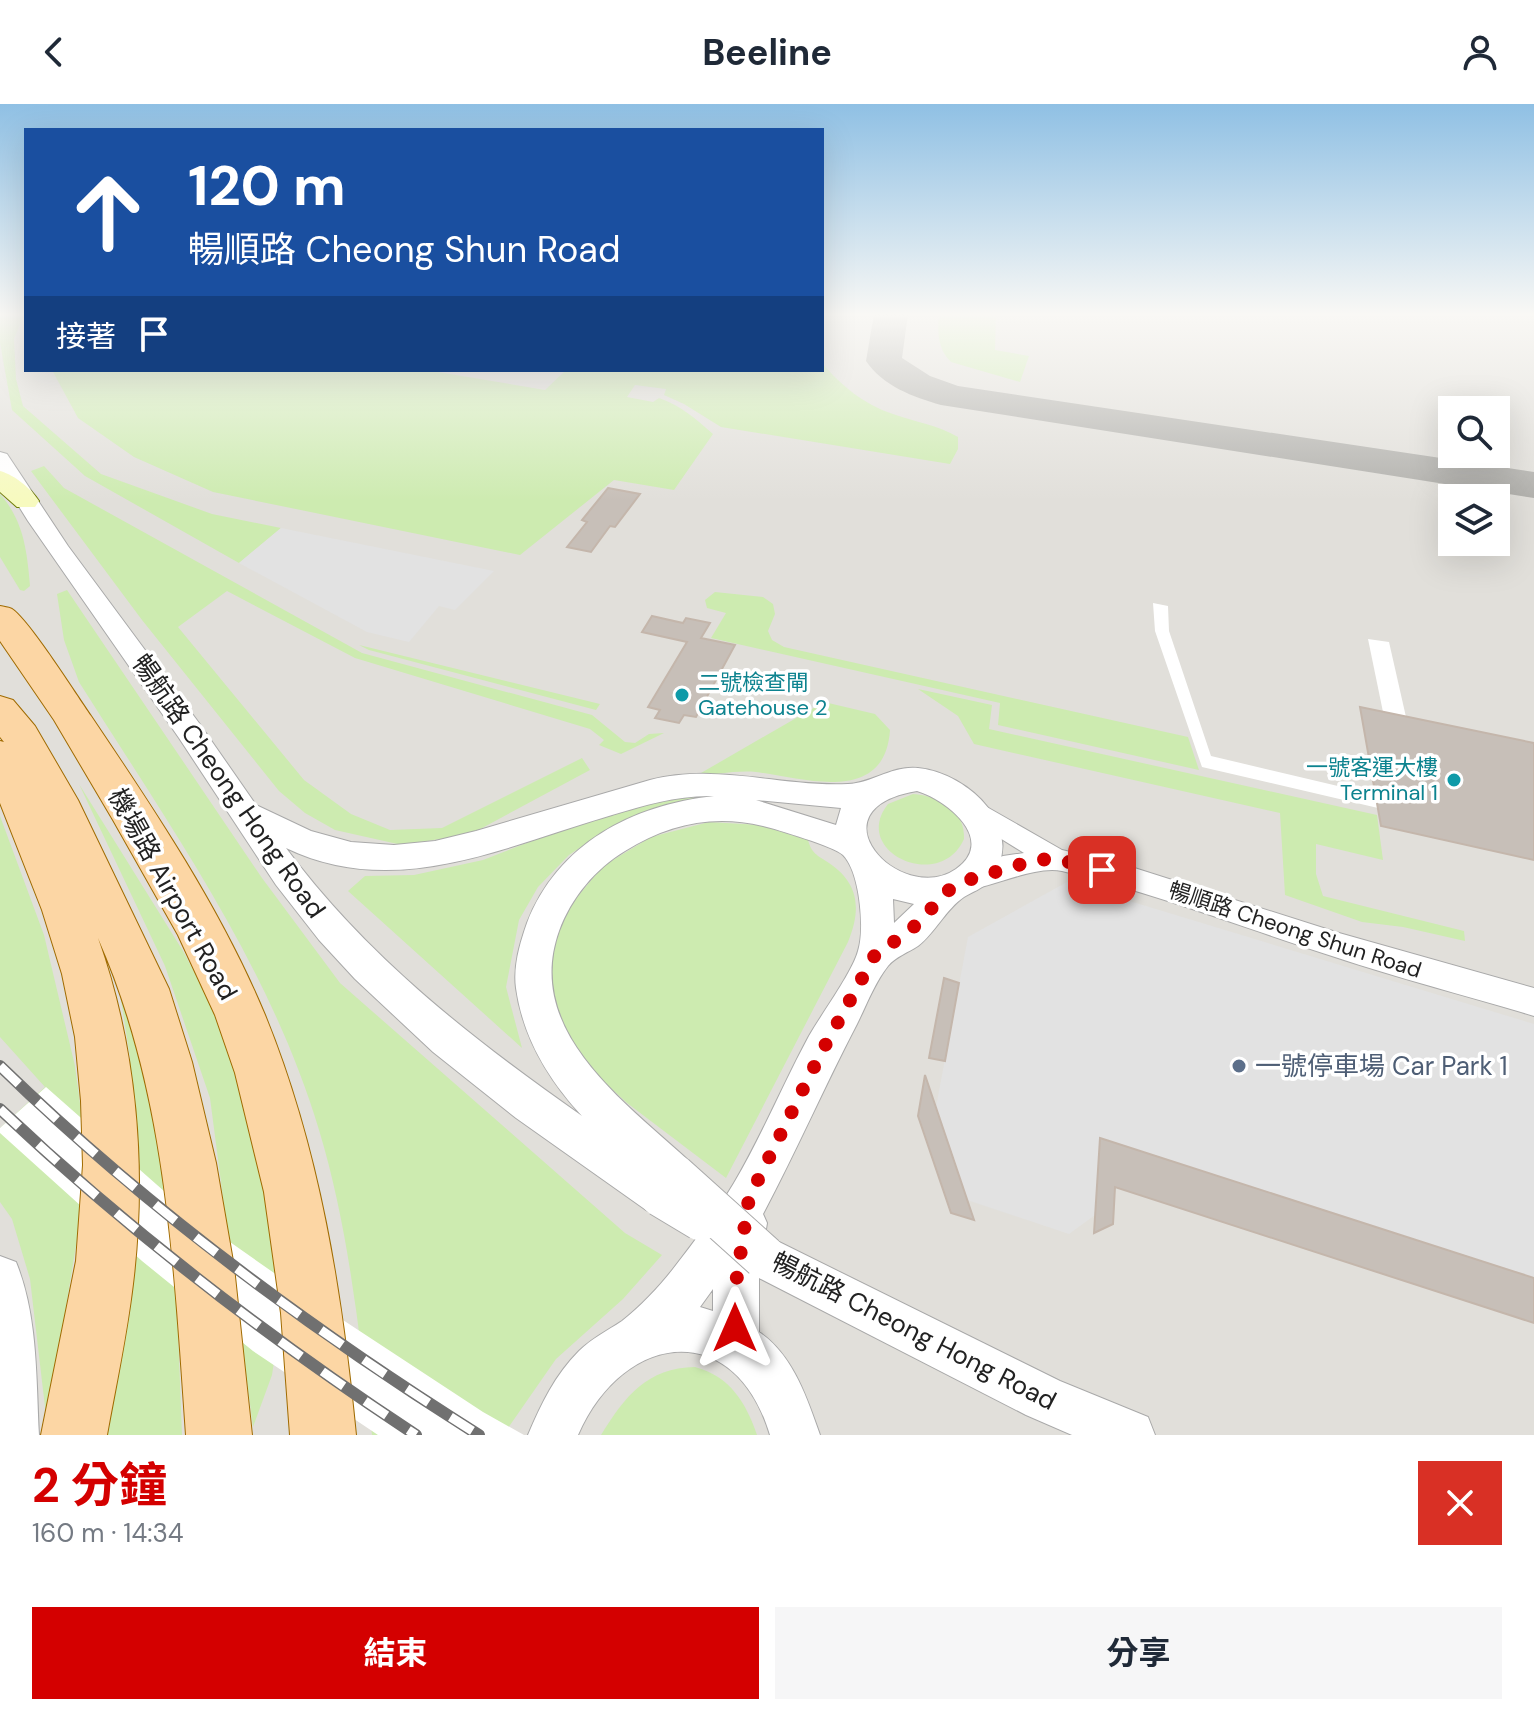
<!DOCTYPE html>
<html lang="zh-TW">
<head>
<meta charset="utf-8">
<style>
	body { margin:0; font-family:"DM Sans","Noto Sans TC",sans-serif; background:#f6f6f7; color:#1f2937; height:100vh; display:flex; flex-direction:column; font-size:30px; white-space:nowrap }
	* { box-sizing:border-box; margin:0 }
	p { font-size:26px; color:#747a83 }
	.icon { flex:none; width:44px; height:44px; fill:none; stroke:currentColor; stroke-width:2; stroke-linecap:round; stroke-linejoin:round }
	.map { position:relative; height:1331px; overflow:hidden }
	.panel { display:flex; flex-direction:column; background:#fff; flex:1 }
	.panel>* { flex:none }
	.hud { position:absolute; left:24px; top:24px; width:800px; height:244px; border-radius:0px; box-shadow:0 8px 32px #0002; background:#1a4fa0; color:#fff; overflow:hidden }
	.fabs { position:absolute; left:1438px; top:292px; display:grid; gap:16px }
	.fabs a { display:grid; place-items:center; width:72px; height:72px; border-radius:0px; background:#fff; box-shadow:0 8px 32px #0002; font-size:40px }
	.pin { position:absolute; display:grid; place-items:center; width:68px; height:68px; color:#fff; margin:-34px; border-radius:16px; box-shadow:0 4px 12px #0006 }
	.me { position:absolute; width:88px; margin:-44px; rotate:0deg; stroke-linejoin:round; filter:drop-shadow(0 0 6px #0008) }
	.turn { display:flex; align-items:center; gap:28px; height:168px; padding:0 32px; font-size:36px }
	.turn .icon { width:104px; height:104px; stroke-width:2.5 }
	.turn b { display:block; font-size:56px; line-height:68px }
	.then { display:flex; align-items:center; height:76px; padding:0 32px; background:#0003; gap:16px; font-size:30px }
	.round { display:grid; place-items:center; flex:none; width:84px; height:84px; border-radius:0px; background:#f6f6f7 }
	.overview { display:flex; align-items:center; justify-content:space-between; height:136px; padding:0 32px }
	h1 { font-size:48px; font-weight:700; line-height:60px; color:#d40000 }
	.action { display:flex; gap:16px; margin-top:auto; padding:16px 32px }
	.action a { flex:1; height:92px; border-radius:0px; background:#d40000; color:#fff; font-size:32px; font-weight:700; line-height:92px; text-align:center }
	.action a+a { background:#f6f6f7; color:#1f2937 }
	header { display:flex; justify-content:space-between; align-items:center; height:104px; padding:0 32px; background:#fff; font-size:36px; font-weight:700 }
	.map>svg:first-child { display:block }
</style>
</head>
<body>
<header><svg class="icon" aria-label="back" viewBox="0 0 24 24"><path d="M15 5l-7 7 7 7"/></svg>Beeline<svg class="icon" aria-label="person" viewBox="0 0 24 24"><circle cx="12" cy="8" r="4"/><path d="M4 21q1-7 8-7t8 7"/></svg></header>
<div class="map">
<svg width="1534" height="1331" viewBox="0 0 1534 1331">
	<rect width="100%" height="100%" fill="#f2efe9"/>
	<path fill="#e1dfda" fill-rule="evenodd" d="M0,210H26V266H822V210H1534V1331H0ZM1452,306H1496V350H1452ZM1452,394H1496V438H1452Z"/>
	<g fill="#cdebb0">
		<path d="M0,210H24L14,235L16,275L23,302L101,370L212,410L281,424L239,459L85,372L12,306L0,239Z"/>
		<path d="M939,210H996L995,246L1029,252L1020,278L951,258C938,246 937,228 939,210Z"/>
		<path d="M822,259C842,282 863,300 893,310C915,318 938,321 958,333V345L950,360L721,323L684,300L664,291L666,285L635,281L627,293L653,298L659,294C680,301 696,315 713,330L674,386L614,376L520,451L213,388L134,353L78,314L52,266H426L545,286L566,266H822Z"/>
		<path d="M44,362L64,384L362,549L592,611L625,638L635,639L649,630L664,629L621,650L599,641L604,636L590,625L355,554L227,487L178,523L304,676L351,710L390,726L442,724L582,654L590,666L471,730L402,741L335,726L305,709L279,687L142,516L31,367Z"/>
		<path d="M0,390C24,417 27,448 30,482L24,487L20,486L0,453Z"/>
		<path d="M67,486L262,774L340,879L625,1129L662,1151L623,1195L556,1255L508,1324L506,1331H372C359,1229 349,1125 319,1026C270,862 169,721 79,578L64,536L57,490Z"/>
		<path d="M715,488L763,493L773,500L775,510L768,527L772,536L784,543L1188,633L1199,666L998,621L1000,599L711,534L726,509L707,504L705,496Z"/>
		<path d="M359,541L600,600L596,606L369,546Z"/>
		<path d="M918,585L992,601L989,625L1377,711L1383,756L1316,740V770L1323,792L1464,827L1465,837L1403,823L1362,818L1285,791L1280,709L974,640L958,612Z"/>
		<path d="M824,598L875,610L890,626C885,702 803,674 756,668C736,666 714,671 694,673Z"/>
		<path d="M79,680L183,847L236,947L289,1161L272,1271L253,1323L210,994L165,862Z"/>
		<path d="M694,690L744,694L650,707L607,726L569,751L538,783L519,816L506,883L522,944L348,787L365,772L414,771L483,756L598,711Z"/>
		<path d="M913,690C940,692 965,706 964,735C940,789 850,748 888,700Z"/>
		<path d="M0,712L44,831L75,962L83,1022L79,1123L47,1320L30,1175L12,1115L0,1098V1024L45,983L0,933Z"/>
		<path d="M709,718L760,721L808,736C812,750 817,751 829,759C860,780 861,806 848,838L726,1074L627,999L591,966L562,930L551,881L550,846L568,804L603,762L651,733Z"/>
		<path d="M116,865L156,1017L177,1200L182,1331H104L130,1164V953Z"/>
		<path d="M695,1263C730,1272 746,1299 757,1331H601C625,1292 647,1264 695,1263Z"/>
	</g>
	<g fill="#e2e2e2">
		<path d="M281,424L494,467L455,506L439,502L409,538L367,528L239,459Z"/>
		<path d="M1067,778L1534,920V1174L1101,1035L1095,1111L1069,1130L967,1096L936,1003L968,833Z"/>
	</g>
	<g fill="#fff">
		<path d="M1153,499L1168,502L1169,527L1211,652L1376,691L1378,704L1202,663L1155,527Z"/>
		<path d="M1368,535L1389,538L1406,613L1383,608Z"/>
		<path d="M46,983L190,1110L314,1197L483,1308L524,1331H378L253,1247L142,1157L0,1029V1024Z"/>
	</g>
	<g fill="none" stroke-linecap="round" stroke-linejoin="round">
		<path fill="#b1b0ac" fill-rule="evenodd" d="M874,210H908L902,254L930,272L958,282L1534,368V394L941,301C913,293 883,282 866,257Z"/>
	</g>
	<g fill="#c7bfb8" stroke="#c4b6ab" stroke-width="2">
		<path d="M608,384L640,390L615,423L610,422L591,448L567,443L587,418L582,416Z"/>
		<path d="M652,512L683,519L686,514L710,519L701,534L735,541L696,613L684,611L679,619L655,614L660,606L648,603L687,538L642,528Z"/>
		<path d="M1360,603L1534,639V756L1381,722Z"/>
		<path d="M944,874L959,879L945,957L929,954Z"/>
		<path d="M925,971L974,1116L951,1109L918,1012Z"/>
		<path d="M1100,1034L1534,1174V1219L1115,1083L1113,1120L1094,1129Z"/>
	</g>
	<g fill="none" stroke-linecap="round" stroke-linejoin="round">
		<defs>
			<path id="minor" d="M978,698L1062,746L1125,761L1339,829L1534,884V912C1468,892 1401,875 1335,853C1244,824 1155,789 1062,767C1031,760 976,792 956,785L952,777L956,769L1003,752L1024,749L969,715L966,708L969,701Z"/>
			<g id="tertiary">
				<path d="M0,348L7,350L68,442L199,619L256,701L311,727L351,738L394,741L435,737L476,727L650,676C717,659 781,683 848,680C872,679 893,661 918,664C969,669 1030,727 989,777C982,785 972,788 964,793C946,805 935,829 918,842C909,848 895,853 888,862C875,878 866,902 857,920C824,983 796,1048 763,1110L767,1119L765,1131L1060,1277L1148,1313L1155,1331H1072L1026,1311L759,1174V1228C793,1251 807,1294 820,1331H770C734,1212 623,1228 578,1331H528C541,1300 555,1271 579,1247C592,1234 607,1227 622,1217C639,1204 660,1182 673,1165C694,1138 716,1109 734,1079C762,1032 783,980 809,932C821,911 853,867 858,847C865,825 860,768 843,751C835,743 776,725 763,722C713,710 668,720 625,747C595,765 571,794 559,827C523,927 625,998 689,1057L695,1072L689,1087L682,1090L676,1106L661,1112L646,1106L516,1014L433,948L355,875L319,836L276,781L179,634L28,417L0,372ZM917,687C947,696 997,736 956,765C901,803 808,705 917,687ZM714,692C633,701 558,739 527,819C520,839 513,862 516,884C523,934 548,975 582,1012C472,935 367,853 286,744C396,797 505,742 612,711C646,701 678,691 714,692ZM756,696L841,704L836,721ZM893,795L914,800L894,819ZM713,1185V1207L700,1203Z"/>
				<path d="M0,1152L16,1158C38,1212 36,1274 39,1331H0Z"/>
			</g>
			<path id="secondary" d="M0,367C15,371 31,385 39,397L35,403H17L0,388Z"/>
			<g id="primary">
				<path d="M0,502C4,503 8,503 12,505C29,516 77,592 91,612C155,707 221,805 265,911C320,1046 342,1188 356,1331H290L281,1209L264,1088L235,969L215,911L178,831L113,716L54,616L0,537Z"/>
				<path d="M0,592L13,596L35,622L78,696L169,885L192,958L216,1059L234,1163L252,1331H186C174,1164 167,989 98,834C137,944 147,1065 133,1180C127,1231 116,1281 107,1331H41L76,1157L83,1061L81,997L75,933L62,870L42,806L0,699V637L4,638L0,633Z"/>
			</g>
		</defs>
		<use href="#minor" stroke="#a9a9a9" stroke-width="2"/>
		<use href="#tertiary" stroke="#a9a9a9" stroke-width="2"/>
		<use href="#secondary" stroke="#707d05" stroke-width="2"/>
		<use href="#primary" stroke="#a06b00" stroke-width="2"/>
		<use href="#minor" fill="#fff" fill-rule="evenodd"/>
		<use href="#tertiary" fill="#fff" fill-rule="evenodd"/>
		<use href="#secondary" fill="#f7fabf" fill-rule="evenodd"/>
		<use href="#primary" fill="#fcd6a4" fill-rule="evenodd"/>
		<defs>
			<g id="rail">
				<path d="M0,962C146,1104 307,1223 479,1331"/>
				<path d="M0,1005C129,1127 268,1234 416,1331"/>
			</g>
		</defs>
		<use href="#rail" stroke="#707070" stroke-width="12"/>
		<use href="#rail" stroke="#fff" stroke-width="9" stroke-dasharray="26" stroke-linecap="butt"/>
		<defs>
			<g id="tertiary-bridge">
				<path d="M674,1072L764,1153"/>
				<path d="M661,1091L701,1115"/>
			</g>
		</defs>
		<use href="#tertiary-bridge" stroke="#a9a9a9" stroke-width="45" stroke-linecap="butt"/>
		<use href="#tertiary-bridge" stroke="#fff" stroke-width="43"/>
	</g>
	<linearGradient id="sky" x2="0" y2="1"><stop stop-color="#8fc0e4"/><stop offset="0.53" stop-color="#f9f8f5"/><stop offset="1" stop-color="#f9f8f5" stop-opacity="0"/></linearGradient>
	<rect width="1534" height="397" fill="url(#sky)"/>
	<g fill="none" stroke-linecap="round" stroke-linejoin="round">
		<path stroke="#d40000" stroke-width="14" stroke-dasharray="0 25.2" d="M735,1224L736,1179L749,1094L821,949L876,849L908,829L951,784L965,777L1035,756L1056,755L1102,766"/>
	</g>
	<g fill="#0f9aa8" stroke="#fff" stroke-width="3">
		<circle cx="682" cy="591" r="8"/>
		<circle cx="1454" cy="676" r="8"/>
	</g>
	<circle fill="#5c6f8a" stroke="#fff" stroke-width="3" cx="1239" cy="962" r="8"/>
	<g text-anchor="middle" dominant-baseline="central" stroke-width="7" stroke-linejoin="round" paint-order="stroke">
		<g font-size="22" fill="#0d838f" stroke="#fff" text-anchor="start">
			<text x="698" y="578">二號檢查閘<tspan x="698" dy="25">Gatehouse 2</tspan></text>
			<text x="1438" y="663" text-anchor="end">一號客運大樓<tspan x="1438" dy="25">Terminal 1</tspan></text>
		</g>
		<g font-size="22" fill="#222" stroke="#fff">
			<text transform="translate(1295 826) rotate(18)">暢順路 Cheong Shun Road</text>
		</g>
		<g font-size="26" fill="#222" stroke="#fff">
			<text transform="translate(229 682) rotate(55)">暢航路 Cheong Hong Road</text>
			<text transform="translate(173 790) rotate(61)">機場路 Airport Road</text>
			<text transform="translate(914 1227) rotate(27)">暢航路 Cheong Hong Road</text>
		</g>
		<g font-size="26" fill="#4e5e75" stroke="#fff" text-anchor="start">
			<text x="1255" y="962">一號停車場 Car Park 1</text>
		</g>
	</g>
</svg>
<div class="fabs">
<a><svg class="icon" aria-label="search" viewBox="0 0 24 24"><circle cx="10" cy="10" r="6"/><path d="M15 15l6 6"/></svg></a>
<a><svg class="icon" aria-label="layers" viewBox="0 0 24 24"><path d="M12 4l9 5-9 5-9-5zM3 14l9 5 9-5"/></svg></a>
</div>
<div class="pin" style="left:1102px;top:766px;background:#d93025"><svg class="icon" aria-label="arrive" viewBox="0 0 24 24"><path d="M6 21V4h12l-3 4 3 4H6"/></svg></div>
<svg class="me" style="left:735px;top:1224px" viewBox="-20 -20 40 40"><path d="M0-17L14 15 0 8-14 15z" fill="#d40000" stroke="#fff" stroke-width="4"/></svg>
<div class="hud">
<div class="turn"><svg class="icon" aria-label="ahead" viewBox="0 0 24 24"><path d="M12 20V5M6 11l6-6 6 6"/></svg><div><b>120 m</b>暢順路 Cheong Shun Road</div></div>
<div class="then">接著<svg class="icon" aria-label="arrive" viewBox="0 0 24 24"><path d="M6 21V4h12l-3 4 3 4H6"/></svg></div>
</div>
</div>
<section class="panel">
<div class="overview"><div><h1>2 分鐘</h1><p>160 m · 14:34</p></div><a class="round" style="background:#d93025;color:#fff"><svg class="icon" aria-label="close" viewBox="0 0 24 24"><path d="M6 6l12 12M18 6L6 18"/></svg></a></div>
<div class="action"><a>結束</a><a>分享</a></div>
</section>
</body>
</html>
